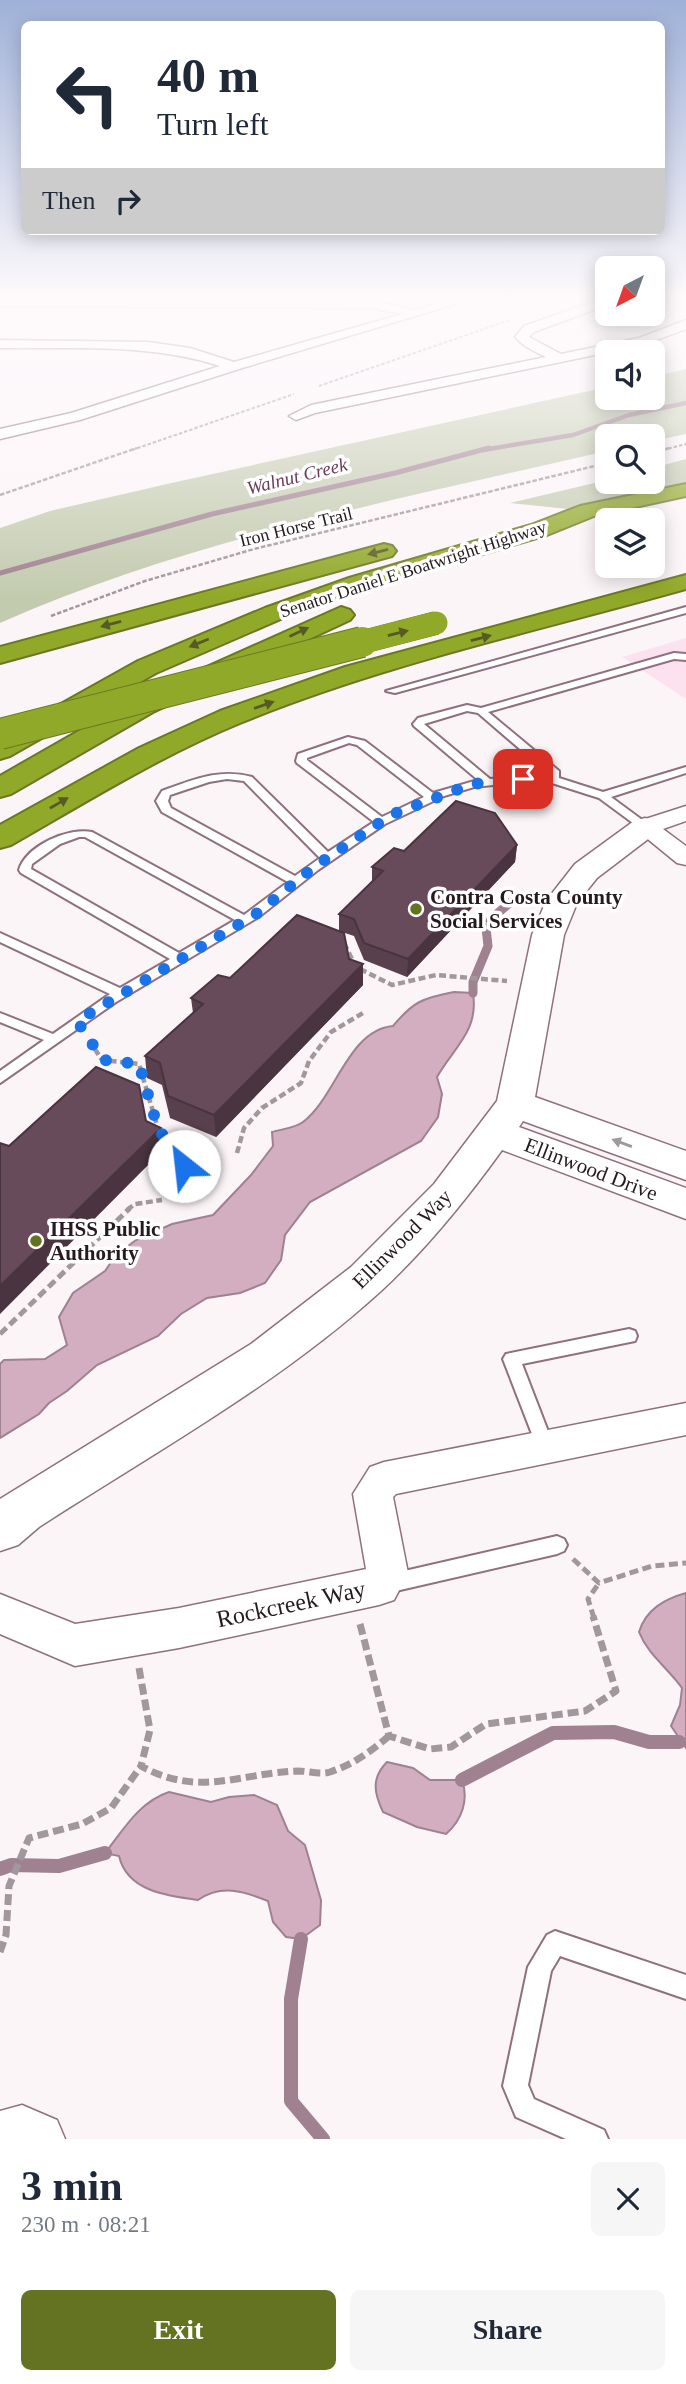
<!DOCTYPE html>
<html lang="en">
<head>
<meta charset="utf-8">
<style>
	body { margin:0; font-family:"Times New Roman",serif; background:#f6f6f7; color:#1f2937; height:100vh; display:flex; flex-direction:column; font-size:26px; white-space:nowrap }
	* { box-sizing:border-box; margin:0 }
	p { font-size:23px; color:#747a83 }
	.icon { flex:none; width:38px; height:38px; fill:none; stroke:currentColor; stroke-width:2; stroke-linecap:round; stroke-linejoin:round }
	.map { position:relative; height:2139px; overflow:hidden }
	.panel { display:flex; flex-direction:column; background:#fff; flex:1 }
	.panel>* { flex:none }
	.guide { position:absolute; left:21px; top:21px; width:644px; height:214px; border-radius:10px; box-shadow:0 4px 18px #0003; background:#fff; color:#1f2937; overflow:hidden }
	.needle { width:46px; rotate:221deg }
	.buttons { position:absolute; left:595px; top:256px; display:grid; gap:14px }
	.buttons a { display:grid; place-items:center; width:70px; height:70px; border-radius:10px; background:#fff; box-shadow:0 4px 18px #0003; font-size:35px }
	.pin { position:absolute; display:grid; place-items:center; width:60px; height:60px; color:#fff; margin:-30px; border-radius:14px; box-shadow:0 4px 10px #0006 }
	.me { position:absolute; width:77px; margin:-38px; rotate:331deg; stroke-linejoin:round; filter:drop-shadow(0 0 5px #0008) }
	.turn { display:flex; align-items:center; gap:24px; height:147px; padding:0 21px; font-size:32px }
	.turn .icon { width:91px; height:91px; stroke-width:2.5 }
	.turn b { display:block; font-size:49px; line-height:60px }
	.then { display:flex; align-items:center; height:66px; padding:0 21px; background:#0003; gap:14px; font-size:26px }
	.round { display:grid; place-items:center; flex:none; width:74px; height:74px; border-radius:10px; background:#f6f6f7 }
	.head { display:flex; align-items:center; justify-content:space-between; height:119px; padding:0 21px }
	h1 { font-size:42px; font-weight:800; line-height:52px }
	.cta { display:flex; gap:14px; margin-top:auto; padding:14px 21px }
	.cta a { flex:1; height:80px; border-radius:10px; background:#647321; color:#fff; font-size:28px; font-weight:800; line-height:80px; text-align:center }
	.cta a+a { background:#f6f6f7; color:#1f2937 }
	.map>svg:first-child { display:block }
</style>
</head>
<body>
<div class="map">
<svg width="686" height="2139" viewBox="0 0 686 2139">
	<rect width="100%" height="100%" fill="#fcf5f8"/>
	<path fill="#fce2ef" d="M686,638V699L622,657Z"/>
	<g fill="#c3cbaf">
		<path d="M686,369V434L653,441V436H607V451C405,498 190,539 0,623V528L50,511L167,484L607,387V397H653V377Z"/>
		<path d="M686,459V490L588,511L510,503L607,480L653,481V468Z"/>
	</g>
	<g fill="#d3adc0" stroke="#9f8190" stroke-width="2">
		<path d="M454,992L473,993C479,1031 454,1047 437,1077L442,1094L438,1117L421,1141L310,1202L285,1235L281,1260L265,1283L240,1293L207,1298L181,1314L158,1336L97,1365L67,1391L49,1403L39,1414L0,1438V1364L4,1360L45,1359L67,1345L59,1317L73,1293L105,1271L116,1255L136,1240L172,1224L213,1215L251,1175L273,1146L272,1132C282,1129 295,1128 303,1122C336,1097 348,1030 393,1026C413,1002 422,998 454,992Z"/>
		<path d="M686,1593V1748L671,1726L680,1705L682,1688C668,1668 648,1655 639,1632C646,1609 665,1599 686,1593Z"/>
		<path d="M387,1762L413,1768L430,1780H462C469,1800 462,1820 446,1834L417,1827L383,1812C374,1793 371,1778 387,1762Z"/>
		<path d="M169,1792L211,1802L229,1797L254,1795L277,1805L288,1831L305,1845L321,1900L320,1925L301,1939L286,1937L273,1922L268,1901C243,1891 221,1884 198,1900C167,1896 127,1891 119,1856L105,1853C124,1829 139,1802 169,1792Z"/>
	</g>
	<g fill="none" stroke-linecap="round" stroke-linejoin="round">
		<path stroke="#9f8190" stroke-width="4.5" d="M483,450L573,435L629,415L686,403"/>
		<path stroke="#9f8190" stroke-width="5" d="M0,573L212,514L395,473L489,448"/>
		<path stroke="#9f8190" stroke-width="9" d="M473,993V982L488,946L486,928L491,919L513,900"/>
		<g stroke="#9f8190" stroke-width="14">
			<path d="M462,1780L553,1733L614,1732L649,1742H679"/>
			<path d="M0,1869L11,1865L59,1866L105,1853"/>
			<path d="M301,1939L291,1999V2101L323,2139"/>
		</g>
		<defs>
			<g id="service">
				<path d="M686,607V613L395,693L386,691Z"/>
				<path d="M674,653L686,654V660L674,659L488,712L559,771V778L603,792L686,767V773L611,797L649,825V829H641L599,798L552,783L523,782L474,787L444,796L385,824L318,870L260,916L116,1002L0,1083V1071L44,1040L0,1022V1013L53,1034L110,994L0,942V933L120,988L170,959L21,873L19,870C26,846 68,827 92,832L244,915L288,882L162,812L156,801L162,791C193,780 219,768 252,777L328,852L374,822L297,763L296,761L298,754L348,737L365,741L433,793L478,780L414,726L413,724L418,718L467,705L481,708ZM467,711L478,713L549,774V777L523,776L490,779L424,724ZM349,743L357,745L424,797L382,817L307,760V758ZM227,779L244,781L320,858L295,876L171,808L168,801L170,795L209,782ZM79,837H85L235,920L179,953L31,869L32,864L60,844Z"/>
				<path d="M629,1329L635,1331L637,1336L635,1341L522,1364L554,1447L551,1452L545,1455L539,1452L503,1359L506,1354Z"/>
				<path d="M557,1536L564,1539L567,1545L564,1551L557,1554L387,1593L380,1590L377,1584L380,1578L387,1575Z"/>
				<path d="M555,1931L686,1975V1999L560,1956L551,1971L528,2085L534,2099L604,2130L608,2139H566L516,2117L503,2086L528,1967L547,1935Z"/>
			</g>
			<g id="minor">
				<path d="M459,297H479L239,369L80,420L0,439V429L71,413L220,366C149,343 74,349 0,348V340L148,342L190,348L234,362L402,314L370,308L0,306V298L370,300L414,310Z"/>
				<path d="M607,297V305L534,332L529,337L561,354L639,338L686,320V329L643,345L315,413L296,420L289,416L311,405L546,357C534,351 524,347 515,337L524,326Z"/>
				<path d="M686,806V821L663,829L686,846V865L677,863L633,827L636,822Z"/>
				<path d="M686,1403V1435L396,1494L393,1497L408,1573L394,1600L379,1605L179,1648L75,1666L0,1634V1594L75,1624L179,1608L366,1569L353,1494L370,1467L384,1462Z"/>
				<path d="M22,2105L57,2120L65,2139H0V2111Z"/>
			</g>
			<path id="tertiary" d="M645,818L656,821L660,827L656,833L597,878L577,903L564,935L535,1097L686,1151V1180L523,1121L519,1127L686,1188V1219L502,1150C466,1200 426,1249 381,1291C279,1384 155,1452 39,1527L18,1545L0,1551V1499L251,1344L351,1267L434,1184L497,1101L532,935L546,901L575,864L634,821Z"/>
			<g id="motorway">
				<path d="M686,484V496L594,516L547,535L367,588L283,618L156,673L10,756L0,759V738L138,661L265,608L349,578L531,525L580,506Z"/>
				<path d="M384,544L392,546L396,551L392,556L0,663V647Z"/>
				<path d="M686,575V589C537,631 383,664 240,723C160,756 86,802 11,845L0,848V825L139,748L220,711L345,667Z"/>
				<path d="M341,607L350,610L354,615L350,620L153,712L11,794L0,797V776L133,700Z"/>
			</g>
		</defs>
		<use href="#service" stroke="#8f707f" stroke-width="4"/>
		<use href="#minor" stroke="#8f707f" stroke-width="3"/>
		<use href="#tertiary" stroke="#8f707f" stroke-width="3"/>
		<use href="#motorway" stroke="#6c7725" stroke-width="4"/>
		<g stroke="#a1979c" stroke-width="2" stroke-dasharray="3.5 2" stroke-linecap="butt">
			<path d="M319,386L510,320"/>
			<path d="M132,450L294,394"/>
			<path d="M663,450L686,444"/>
		</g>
		<g stroke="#a1979c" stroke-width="2.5" stroke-dasharray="4.5 2" stroke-linecap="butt">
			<path d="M653,452L670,448"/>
			<path d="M0,495L137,448"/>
			<path d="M51,616L145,581L254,549L607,463"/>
		</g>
		<g stroke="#a1979c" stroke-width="4.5" stroke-dasharray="7 3.5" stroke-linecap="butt">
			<path d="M344,943L354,963"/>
			<path d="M360,969L392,985L436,975L507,981"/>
			<path d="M89,1040L102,1060L139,1064L159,1132L178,1146L176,1158L184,1166"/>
			<path d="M237,1153L244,1128L262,1108L301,1083L309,1061L331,1032L363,1013"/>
			<path d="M127,1210L135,1204L162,1200"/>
		</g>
		<g stroke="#a1979c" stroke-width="5" stroke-dasharray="9 4.5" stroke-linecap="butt">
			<path d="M0,1334L130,1208"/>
			<path d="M573,1559L599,1583L652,1566L686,1563"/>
			<path d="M594,1618L588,1599L599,1583"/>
		</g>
		<g stroke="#a1979c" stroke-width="7" stroke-dasharray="11 5" stroke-linecap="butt">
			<path d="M360,1624L389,1736L430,1749L451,1747L486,1724L585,1711L616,1691L593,1616"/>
			<path d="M139,1668L150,1730L141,1766C199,1798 239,1773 298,1771C309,1771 320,1775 330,1772C354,1764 370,1752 389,1736"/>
			<path d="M0,1952L6,1935L9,1886L29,1838L82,1824L111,1808L141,1766"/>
		</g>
		<use href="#service" fill="#fff" fill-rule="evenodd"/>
		<use href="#minor" fill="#fff" fill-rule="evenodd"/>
		<use href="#tertiary" fill="#fff" fill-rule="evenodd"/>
		<use href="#motorway" fill="#91a928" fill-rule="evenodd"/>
		<defs>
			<path id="motorway-bridge-far1" d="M355,644L436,623"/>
			<path id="motorway-bridge" d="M0,734L362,642"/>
		</defs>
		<use href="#motorway-bridge-far1" stroke="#6c7725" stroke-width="24" stroke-linecap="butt"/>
		<use href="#motorway-bridge" stroke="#6c7725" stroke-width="32" stroke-linecap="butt"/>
		<use href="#motorway-bridge-far1" stroke="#91a928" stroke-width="23"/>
		<use href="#motorway-bridge" stroke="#91a928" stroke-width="30"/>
	</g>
	<g fill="#59404d">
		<path d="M517,845L515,862L407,977L364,960L354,936L339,931V914L372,881V867L404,851Z"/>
		<path d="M349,959L363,985L216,1137L170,1118L162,1085L147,1078L145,1056L193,1013L191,998L230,978Z"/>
	</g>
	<g fill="#49343f">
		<path d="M517,845L515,862L407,977L408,959Z"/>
		<path d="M363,964V985L216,1137L214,1115Z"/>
		<path d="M161,1128L163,1150L0,1314V1286Z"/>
	</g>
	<g fill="#684b5a" stroke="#49343f" stroke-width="2">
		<path d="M456,801L495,813L517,845L408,959L364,943L354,919L339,914L383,871L372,867L394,848L404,851Z"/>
		<path d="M297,915L344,933L349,959L363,964L214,1115L168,1096L160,1063L145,1056L203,1004L191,998L218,975L230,978Z"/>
		<path d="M96,1067L139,1085L146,1121L161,1128L0,1286V1143L9,1146Z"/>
	</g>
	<defs><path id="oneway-solid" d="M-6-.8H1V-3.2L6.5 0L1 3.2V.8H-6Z" transform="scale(1.75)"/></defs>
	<g fill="#565a24">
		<use href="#oneway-solid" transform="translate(378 552) rotate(166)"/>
		<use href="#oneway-solid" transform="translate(111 624) rotate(165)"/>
		<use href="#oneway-solid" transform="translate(299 632) rotate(-25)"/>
		<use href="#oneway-solid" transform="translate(398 633) rotate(-14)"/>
		<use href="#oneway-solid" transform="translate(481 638) rotate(-15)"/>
		<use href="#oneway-solid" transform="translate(199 643) rotate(158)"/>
		<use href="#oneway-solid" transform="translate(264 705) rotate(-19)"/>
		<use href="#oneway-solid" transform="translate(59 803) rotate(-30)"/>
	</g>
	<use fill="#9d989b" href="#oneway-solid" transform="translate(622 1143) rotate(-160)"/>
	<linearGradient id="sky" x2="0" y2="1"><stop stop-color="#9fb1d8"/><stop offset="0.5" stop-color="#fefafc"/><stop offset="1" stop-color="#fefafc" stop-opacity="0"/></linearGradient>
	<rect width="686" height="597" fill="url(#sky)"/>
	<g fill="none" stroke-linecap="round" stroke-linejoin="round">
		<path stroke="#1a73e8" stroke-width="12" stroke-dasharray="0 21.6" d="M184,1166L176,1158L178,1146L159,1132L139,1064L103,1060L77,1021L256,914L314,867L391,815L472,784L523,779"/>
	</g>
	<g fill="#647321" stroke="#fff" stroke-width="2.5">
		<circle cx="416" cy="909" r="7"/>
		<circle cx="36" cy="1241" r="7"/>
	</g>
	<g text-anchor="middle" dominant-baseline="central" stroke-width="7" stroke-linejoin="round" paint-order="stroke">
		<g font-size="18" fill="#261a20" stroke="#fff">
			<text transform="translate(296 527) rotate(-14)">Iron Horse Trail</text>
			<text transform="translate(413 569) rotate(-18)">Senator Daniel E Boatwright Highway</text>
		</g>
		<g font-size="19" font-style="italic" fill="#6d3a56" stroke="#fff">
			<text transform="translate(297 476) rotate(-14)">Walnut Creek</text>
		</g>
		<g font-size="21" font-weight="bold" fill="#261a20" stroke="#fff" text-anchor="start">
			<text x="430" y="897">Contra Costa County<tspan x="430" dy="24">Social Services</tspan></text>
			<text x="50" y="1229">IHSS Public<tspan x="50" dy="24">Authority</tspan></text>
		</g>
		<g font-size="21" fill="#261a20" stroke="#fff">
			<text transform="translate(591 1169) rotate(21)">Ellinwood Drive</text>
			<text transform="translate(402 1239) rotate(-45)">Ellinwood Way</text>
		</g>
		<g font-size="24" fill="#261a20" stroke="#fff">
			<text transform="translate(291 1604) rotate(-12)">Rockcreek Way</text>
		</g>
	</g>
</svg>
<div class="buttons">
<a><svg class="needle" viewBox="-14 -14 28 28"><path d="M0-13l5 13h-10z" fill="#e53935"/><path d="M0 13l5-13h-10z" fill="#747a83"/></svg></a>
<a><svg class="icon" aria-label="sound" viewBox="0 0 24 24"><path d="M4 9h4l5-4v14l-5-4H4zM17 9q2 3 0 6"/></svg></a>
<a><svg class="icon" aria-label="search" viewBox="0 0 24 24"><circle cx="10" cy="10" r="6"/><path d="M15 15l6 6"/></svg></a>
<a><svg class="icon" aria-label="layers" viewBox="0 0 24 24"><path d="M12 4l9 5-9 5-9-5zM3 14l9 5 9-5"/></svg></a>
</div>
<div class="pin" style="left:523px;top:779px;background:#d93025"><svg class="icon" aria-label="arrive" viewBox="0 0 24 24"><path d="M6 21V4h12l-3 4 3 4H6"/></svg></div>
<svg class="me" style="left:184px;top:1166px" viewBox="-20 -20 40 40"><circle r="19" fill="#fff"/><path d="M0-13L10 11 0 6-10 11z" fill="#1a73e8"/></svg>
<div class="guide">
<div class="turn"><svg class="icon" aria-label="left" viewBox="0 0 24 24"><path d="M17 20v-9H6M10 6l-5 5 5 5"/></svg><div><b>40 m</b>Turn left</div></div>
<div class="then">Then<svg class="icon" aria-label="right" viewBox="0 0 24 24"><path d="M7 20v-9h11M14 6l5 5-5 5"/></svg></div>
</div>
</div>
<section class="panel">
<div class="head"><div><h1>3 min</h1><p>230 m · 08:21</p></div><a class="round"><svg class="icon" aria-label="close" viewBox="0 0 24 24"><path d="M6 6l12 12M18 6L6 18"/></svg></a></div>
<div class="cta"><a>Exit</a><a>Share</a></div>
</section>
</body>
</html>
